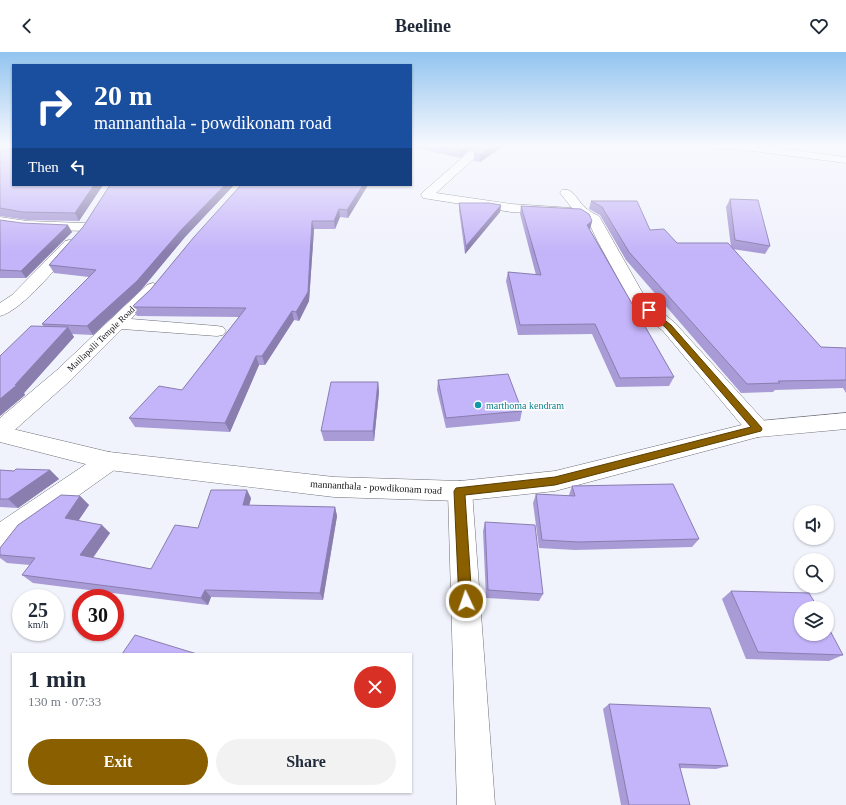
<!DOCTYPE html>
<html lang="en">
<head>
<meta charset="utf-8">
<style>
	body { margin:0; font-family:Georgia,serif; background:#f2f2f3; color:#1f2937; height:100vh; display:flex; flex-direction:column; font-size:15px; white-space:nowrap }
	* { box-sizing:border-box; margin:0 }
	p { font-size:13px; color:#747a83 }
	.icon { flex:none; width:22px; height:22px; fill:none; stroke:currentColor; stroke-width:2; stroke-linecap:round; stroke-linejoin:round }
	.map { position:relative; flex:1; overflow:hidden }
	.details { position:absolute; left:12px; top:601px; width:400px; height:140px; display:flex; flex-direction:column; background:#fff; border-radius:0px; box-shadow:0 1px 3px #0004 }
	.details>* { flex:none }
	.banner { position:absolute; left:12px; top:12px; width:400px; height:122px; border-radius:0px; box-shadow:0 1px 3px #0004; background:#1a4fa0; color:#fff; overflow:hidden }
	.fabs { position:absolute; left:794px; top:453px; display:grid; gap:8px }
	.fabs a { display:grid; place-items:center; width:40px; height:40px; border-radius:50%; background:#fff; box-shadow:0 1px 3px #0004; font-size:20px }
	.speed { position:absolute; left:12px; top:537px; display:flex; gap:8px; font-size:20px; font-weight:700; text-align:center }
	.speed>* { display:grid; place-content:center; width:52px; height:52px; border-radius:50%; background:#fff; box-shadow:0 1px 3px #0004; line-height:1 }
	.speed small { font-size:10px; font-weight:400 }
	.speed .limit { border:6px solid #d22; background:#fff; color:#111 }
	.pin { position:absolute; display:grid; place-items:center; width:34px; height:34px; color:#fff; margin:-17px; border-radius:8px; box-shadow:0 2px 6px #0006 }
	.me { position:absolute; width:44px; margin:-22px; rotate:357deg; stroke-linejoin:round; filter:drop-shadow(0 0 3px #0008) }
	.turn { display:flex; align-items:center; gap:14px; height:84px; padding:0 16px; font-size:18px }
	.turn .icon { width:52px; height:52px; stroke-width:2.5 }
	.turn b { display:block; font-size:28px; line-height:34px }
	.then { display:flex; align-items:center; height:38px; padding:0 16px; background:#0003; gap:8px; font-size:15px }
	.round { display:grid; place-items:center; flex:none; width:42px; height:42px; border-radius:21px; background:#f2f2f3 }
	.overview { display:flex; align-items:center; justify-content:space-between; height:68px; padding:0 16px }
	h1 { font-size:24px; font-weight:700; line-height:30px }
	.action { display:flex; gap:8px; margin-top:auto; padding:8px 16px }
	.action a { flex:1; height:46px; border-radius:24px; background:#895f00; color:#fff; font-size:16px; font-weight:700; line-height:46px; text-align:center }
	.action a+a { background:#f2f2f3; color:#1f2937 }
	header { display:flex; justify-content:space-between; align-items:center; height:52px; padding:0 16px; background:#fff; font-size:18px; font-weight:700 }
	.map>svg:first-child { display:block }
</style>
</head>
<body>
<header><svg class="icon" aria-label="back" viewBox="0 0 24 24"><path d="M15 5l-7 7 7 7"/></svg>Beeline<svg class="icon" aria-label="heart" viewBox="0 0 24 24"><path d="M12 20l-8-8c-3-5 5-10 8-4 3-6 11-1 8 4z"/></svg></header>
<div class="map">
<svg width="846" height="753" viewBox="0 0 846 753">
	<rect width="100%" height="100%" fill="#f0f2fc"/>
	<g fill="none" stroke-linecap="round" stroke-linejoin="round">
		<defs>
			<g id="street">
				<path d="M699,93H755L846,105V111L744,98L704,96Z"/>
				<path d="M473,99L477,100L478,102L477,104L436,141L511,152L572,156L560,141L562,138C574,135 578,151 587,157C590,160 595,162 599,164L646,247L675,271L766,371L769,377L766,383L758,385L750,383L663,279L633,254L597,188L588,169L579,164L511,160L423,146L421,143L423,140L469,100Z"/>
				<path d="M0,165L27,169L84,171L89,172L91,175L89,178L84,179L27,177L0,173Z"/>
				<path d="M70,188L75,189L77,192L75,195C58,213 23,258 0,264V251L12,243L65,189Z"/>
				<path d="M153,231L159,233L161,236L131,267L217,274L223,275L226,279L223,283L217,284L122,277L71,328L8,384L0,386V366L57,318L147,233Z"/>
				<path d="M109,400L117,402L121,409L117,416L9,493L0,497V470L101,402Z"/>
				<path d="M460,429L469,432L472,439L495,753H457L448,439L451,432Z"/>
			</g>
			<path id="secondary" d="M846,361V377L758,385L555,439L460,449L334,445L109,418L0,390V374L109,400L334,425L460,429L555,419L758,369Z"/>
		</defs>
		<use href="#street" stroke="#6e7078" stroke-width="1"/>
		<use href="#secondary" stroke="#6e7078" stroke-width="1"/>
		<use href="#street" fill="#fff" fill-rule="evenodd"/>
		<use href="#secondary" fill="#fff" fill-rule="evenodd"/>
	</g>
	<g fill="#a99bd6">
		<path d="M0,93H13L103,133L79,169L27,168L0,164Z"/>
		<path d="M411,93H505L480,110L474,109V102L477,98H473L468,99L460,106L421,97L411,96Z"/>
		<path d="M110,133H234L185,185L141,238L93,283L72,282L74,285L24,341L25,343L0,364L44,275L42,272L89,225L54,221L49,213L83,175Z"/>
		<path d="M241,133H368L348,166L340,165L335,177H314L309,249L299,269L294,268L265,313H259L230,380L135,375L129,366L182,338L239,265L137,264L132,255L151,237Z"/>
		<path d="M730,147L770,194L765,202L732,197L821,295L846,296V341L843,336L775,338L773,340L741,341L626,208L600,163L589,157L591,149L677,191L731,195L726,155Z"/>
		<path d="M459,151L501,153L500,160L465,202L459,158Z"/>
		<path d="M521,154L592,169L590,178L674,325L669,334L616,335L592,282L518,283L506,229L508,220L536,223L520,162Z"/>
		<path d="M0,168L72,180L26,226H0Z"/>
		<path d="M438,328L522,359L520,369L446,376L437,338Z"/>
		<path d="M378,330L379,340L374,389H324L321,379Z"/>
		<path d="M0,418L14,419L50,418L59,427L18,456L0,455Z"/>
		<path d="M572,434L699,487L692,495L575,498L539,496L533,451L536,442L569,444V443Z"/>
		<path d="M80,444L89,453L78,469L110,481L93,506L151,517L198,476L251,446L249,454L335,455L337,464L323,548L211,545L208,553L33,531L22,523L30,513L7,511L0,506V496Z"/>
		<path d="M485,470L543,542L539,549L486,546L483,479Z"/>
		<path d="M731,539L843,603L829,609L746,607L722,547Z"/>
		<path d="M609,652L728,714L716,717L680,716L690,753H621L603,657Z"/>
	</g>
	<g fill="#897eae">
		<path d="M467,93H474L473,98L468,99L460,106L461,99Z"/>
		<path d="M495,93H505L480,110V103Z"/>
		<path d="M94,133H103L79,169L75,161Z"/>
		<path d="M225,133H234L185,185L141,238L93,283L87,274Z"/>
		<path d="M363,133H368L348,166L347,158Z"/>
		<path d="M501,153L500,160L465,202L466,194Z"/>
		<path d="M339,157L340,165L335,177L334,169Z"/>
		<path d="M312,169L314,177L309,249L299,269L296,260Z"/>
		<path d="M592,169L590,177L585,181L587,173Z"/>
		<path d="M68,173L72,180L26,226L21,219Z"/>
		<path d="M292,259L294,268L265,313L262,304Z"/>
		<path d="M68,275L74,285L24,341L25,343L0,364V347L15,333Z"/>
		<path d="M256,304L259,313L230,380L225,371Z"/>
		<path d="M378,330L379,340L374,389L373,379Z"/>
		<path d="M50,418L59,427L18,456L8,447Z"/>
		<path d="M247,438L251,446L247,462L243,453Z"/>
		<path d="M80,444L89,453L74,475L65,466Z"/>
		<path d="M335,455L337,464L323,548L320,541Z"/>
		<path d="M102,473L110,481L89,511L80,503Z"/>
		<path d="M205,538L211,545L208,553L201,546Z"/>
	</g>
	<g fill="#c4b4f9" stroke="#897eae">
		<path d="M0,93H13V133H94L75,161L22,160L0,156V100H9L10,99V94Z"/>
		<path d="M435,93H467L461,99Z"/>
		<path d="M479,93H495L480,103L474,102L480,94Z"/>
		<path d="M110,133H225L182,177L137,229L87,274L42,272L96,218L49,213L83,175Z"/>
		<path d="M241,133H363L347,158L339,157L334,169H312L308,240L296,260L292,259L262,304H256L225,371L129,366L159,334L182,338L246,256L132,255L151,237L194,185Z"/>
		<path d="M730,147L758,148L770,194L735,188Z"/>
		<path d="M591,149H637L650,178L664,177L677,191H728L821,295L846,296V328L778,329L780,331L747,332L629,200L602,155Z"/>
		<path d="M459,151H489L501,153L466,194Z"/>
		<path d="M521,154L581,157L589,162L592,169L587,173L674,325L620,326L595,272L520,273L508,220L541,223Z"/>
		<path d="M0,168L22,171L68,173L21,219L0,218Z"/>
		<path d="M31,274L68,275L15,333H17L0,347V304Z"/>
		<path d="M508,322L522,359L446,366L438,328Z"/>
		<path d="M331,330H378L373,379H321Z"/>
		<path d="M16,417L50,418L8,447H0V418L14,419Z"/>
		<path d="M673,432L699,487L579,490L542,488L536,442L575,444L572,434Z"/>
		<path d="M211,438H247L243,453L335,455L320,541L205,538L201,546L22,523L35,506L0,503V496L18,473L61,443L80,444L65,466L102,473L80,503L151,517L175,473L198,476Z"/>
		<path d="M485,470L535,473L543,542L488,538Z"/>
		<path d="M731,539L809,541L818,556H801V582H827V573L843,603L758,600Z"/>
		<path d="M135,583L197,602H122Z"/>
		<path d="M609,652L710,656L728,714L679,712L690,753H629Z"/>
	</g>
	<linearGradient id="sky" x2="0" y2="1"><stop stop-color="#92c4ef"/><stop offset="0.47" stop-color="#f8f9fe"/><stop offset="1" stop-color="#f8f9fe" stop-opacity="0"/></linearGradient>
	<rect width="846" height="199" fill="url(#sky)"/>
	<path fill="#895f00" stroke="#593e00" d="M649,256L671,273L761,375L762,377L761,379L555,433L465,443L472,549L470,553L466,555L461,553L459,549L454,439L456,436L555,425L751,375L666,276L647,259V257Z"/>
	<circle fill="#0f9aa8" stroke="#fff" stroke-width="1.5" cx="478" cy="353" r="4"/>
	<g text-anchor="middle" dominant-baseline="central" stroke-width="3" stroke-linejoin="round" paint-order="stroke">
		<g font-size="9" fill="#111215" stroke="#fff">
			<text transform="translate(101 287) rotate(-44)">Maillapalli Temple Road</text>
		</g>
		<g font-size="10" fill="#0d838f" stroke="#fff" text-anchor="start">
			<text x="486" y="353">marthoma kendram</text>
		</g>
		<g font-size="10" fill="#111215" stroke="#fff">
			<text transform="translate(376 435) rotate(3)">mannanthala - powdikonam road</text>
		</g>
	</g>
</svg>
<div class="fabs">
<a><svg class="icon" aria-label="sound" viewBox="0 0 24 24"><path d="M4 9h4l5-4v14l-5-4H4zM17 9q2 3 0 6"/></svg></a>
<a><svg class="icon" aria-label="search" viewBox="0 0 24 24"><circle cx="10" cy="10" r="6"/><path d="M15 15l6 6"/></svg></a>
<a><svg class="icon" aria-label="layers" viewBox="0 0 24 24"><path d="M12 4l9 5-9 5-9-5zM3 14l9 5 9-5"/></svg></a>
</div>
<div class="speed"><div>25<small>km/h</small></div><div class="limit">30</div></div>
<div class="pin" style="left:649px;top:258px;background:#d93025"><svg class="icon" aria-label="arrive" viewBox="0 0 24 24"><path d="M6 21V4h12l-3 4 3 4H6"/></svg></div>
<svg class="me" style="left:466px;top:549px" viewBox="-20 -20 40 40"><circle r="17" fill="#895f00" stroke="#fff" stroke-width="3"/><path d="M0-11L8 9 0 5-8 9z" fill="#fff"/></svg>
<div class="banner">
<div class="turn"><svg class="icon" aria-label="right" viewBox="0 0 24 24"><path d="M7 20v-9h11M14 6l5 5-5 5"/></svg><div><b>20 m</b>mannanthala - powdikonam road</div></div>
<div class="then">Then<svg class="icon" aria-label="left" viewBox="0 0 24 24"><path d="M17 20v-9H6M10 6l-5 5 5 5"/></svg></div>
</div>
<section class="details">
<div class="overview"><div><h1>1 min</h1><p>130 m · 07:33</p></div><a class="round" style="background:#d93025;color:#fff"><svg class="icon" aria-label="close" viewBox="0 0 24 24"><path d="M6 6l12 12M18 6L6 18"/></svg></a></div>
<div class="action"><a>Exit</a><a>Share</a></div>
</section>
</div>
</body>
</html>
